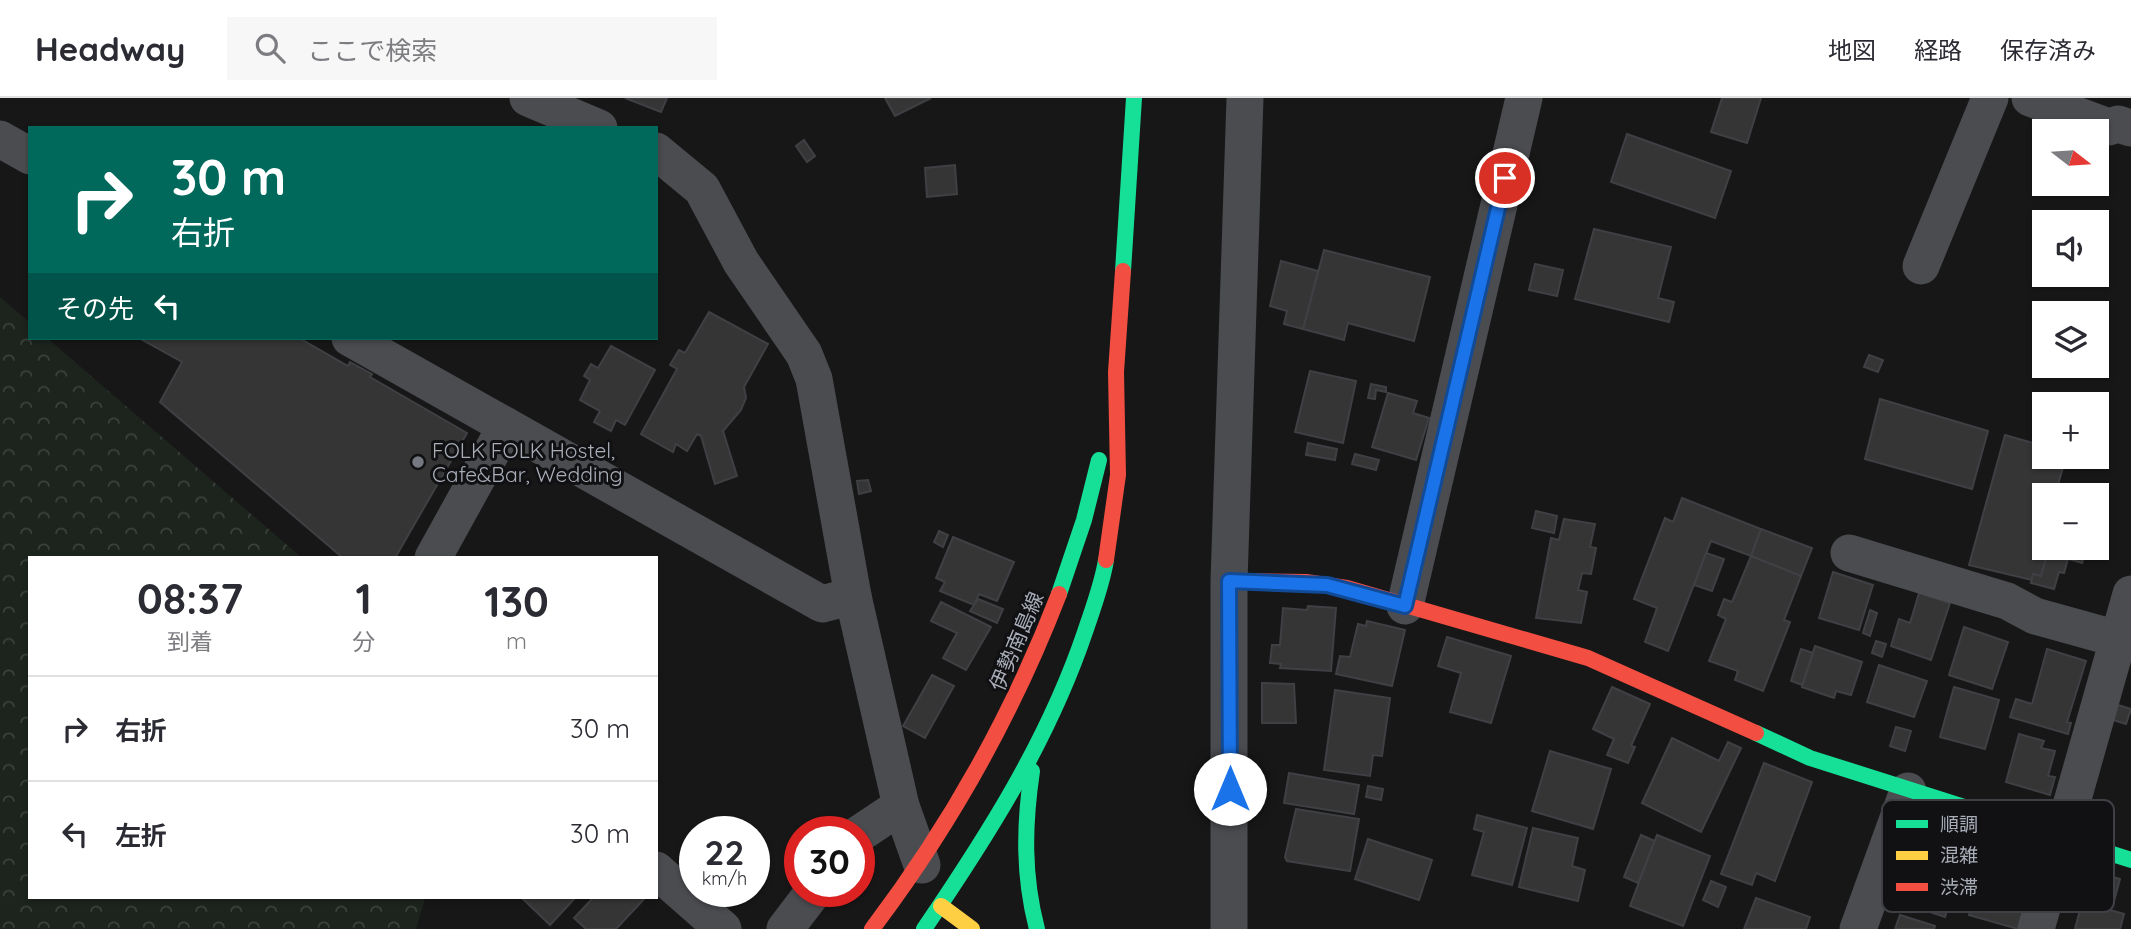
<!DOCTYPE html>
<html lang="ja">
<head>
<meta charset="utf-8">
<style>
	body { margin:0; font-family:Quicksand,"Noto Sans JP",sans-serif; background:#f7f7f7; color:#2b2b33; height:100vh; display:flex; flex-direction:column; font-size:26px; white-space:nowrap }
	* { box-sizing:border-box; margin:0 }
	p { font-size:23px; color:#7c7c81 }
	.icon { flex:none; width:38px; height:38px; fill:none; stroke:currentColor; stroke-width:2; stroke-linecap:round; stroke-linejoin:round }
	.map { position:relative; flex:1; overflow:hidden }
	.details { position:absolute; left:28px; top:458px; width:630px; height:343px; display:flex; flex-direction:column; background:#fff; border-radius:0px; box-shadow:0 2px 5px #0004 }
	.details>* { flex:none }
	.hud { position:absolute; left:28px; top:28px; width:630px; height:214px; border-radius:0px; box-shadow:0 2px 5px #0004; background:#00695c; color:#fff; overflow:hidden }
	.needle { width:46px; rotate:107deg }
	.buttons { position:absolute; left:2032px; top:21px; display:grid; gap:14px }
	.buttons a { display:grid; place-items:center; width:77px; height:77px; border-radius:0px; background:#fff; box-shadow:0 2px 5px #0004; font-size:35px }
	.speed { position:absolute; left:679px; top:718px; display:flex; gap:14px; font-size:35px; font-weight:700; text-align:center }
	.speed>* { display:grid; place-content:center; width:91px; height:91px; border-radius:50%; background:#fff; box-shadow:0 2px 5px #0004; line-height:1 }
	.speed small { font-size:18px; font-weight:400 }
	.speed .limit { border:10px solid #d22; background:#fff; color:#111 }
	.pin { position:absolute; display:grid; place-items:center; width:60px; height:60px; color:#fff; margin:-30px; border:4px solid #fff; border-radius:50%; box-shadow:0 2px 7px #0007 }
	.me { position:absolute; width:77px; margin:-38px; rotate:0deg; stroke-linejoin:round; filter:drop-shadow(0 0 5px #0008) }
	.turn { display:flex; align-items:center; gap:24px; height:147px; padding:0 28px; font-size:32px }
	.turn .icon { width:91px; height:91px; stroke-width:2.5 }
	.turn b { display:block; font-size:49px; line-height:60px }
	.then { display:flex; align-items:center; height:66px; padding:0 28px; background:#0003; gap:14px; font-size:26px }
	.eta { display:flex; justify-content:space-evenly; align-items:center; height:119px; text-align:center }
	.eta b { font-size:42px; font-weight:700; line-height:49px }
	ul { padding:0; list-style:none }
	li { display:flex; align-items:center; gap:21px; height:105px; padding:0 28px; border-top:2px solid #e1e1e2 }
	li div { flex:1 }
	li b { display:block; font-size:26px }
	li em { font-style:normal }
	header { display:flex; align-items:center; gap:42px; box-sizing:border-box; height:98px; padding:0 35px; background:#fff; border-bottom:2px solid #e1e1e2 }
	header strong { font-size:33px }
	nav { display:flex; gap:38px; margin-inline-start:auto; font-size:24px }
	.search { width:490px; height:63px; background:#f7f7f7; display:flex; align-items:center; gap:18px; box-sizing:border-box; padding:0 24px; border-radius:0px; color:#7c7c81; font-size:26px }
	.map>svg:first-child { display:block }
</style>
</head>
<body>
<header>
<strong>Headway</strong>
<div class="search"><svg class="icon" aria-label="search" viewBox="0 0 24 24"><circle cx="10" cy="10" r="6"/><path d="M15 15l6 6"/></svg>ここで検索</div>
<nav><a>地図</a><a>経路</a><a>保存済み</a></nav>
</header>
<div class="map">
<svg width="2131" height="831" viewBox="0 0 2131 831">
	<defs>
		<pattern id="forest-crowns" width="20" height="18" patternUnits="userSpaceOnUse" patternTransform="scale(1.75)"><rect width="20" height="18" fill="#1d241e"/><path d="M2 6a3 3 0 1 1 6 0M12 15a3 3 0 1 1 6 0" fill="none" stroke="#3b413d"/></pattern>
	</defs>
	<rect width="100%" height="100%" fill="#171717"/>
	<path fill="url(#forest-crowns)" d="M0,199L30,225V240H47L302,460H30V800H425L416,831H0Z"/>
	<g fill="#353536" stroke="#3f4043" stroke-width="2">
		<path d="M625,0H667L661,14Z"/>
		<path d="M885,0H931L895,18Z"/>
		<path d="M1722,0H1761L1747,45L1711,34Z"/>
		<path d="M1627,36L1731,73L1715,120L1611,84Z"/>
		<path d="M804,42L815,58L807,64L796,48Z"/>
		<path d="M955,67L957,96L927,99L925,70Z"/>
		<path d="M1594,131L1671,149L1658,200L1674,204L1669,224L1575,201Z"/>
		<path d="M1324,152L1430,179L1414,243L1348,225L1344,242L1303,231Z"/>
		<path d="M1281,163L1318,173L1303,231L1284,226L1287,213L1270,208Z"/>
		<path d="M1535,166L1563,172L1557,198L1529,192Z"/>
		<path d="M709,214L768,246L744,289L746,300L741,312L723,333L737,378L715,386L701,338L697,336L687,353L676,346L673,354L641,336L677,271L670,267L679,252L685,255Z"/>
		<path d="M139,240H299L348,268L350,264L372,276L370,279L467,335L395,460H343L160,304L182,264Z"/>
		<path d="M611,248L655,272L625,327L616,322L611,333L594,324L600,313L580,302L590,282L584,278L591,266L598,270Z"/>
		<path d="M1869,257L1883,262L1878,274L1864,269Z"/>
		<path d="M1310,273L1356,283L1343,345L1295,334Z"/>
		<path d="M1371,286L1386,289V294L1376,292L1375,301L1368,300Z"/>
		<path d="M1388,295L1417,303L1413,315L1429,320L1416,362L1372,349Z"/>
		<path d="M1880,301L1988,333L1972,391L1865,361Z"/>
		<path d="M2005,337L2044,348V359H2066L2055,397H2044V450H2049L2041,478L2033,476L2032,482L1969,467Z"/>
		<path d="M1308,345L1337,351L1335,362L1306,357Z"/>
		<path d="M1355,356L1379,362L1376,372L1352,366Z"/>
		<path d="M868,382L871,393L859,396L857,383Z"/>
		<path d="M1682,400L1761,431L1751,458L1711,443L1668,553L1645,544L1657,510L1634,501L1665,420L1673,424Z"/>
		<path d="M1536,413L1557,418L1554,435L1532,430Z"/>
		<path d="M1564,421L1595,426L1590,449L1596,450L1591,476L1582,475L1578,492L1587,494L1581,525L1536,520L1551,440L1559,442Z"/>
		<path d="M1761,431L1812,450L1801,478L1751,458Z"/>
		<path d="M939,433L948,437L943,449L934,444Z"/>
		<path d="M953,439L1014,464L997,503L979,496L974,507L940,493L945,484L936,480Z"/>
		<path d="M2049,450H2071L2064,475L2059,474L2054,491L2031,485L2033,476L2041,478Z"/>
		<path d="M2073,450H2087L2082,465L2069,461Z"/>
		<path d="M1706,455L1724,461L1712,493L1694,487Z"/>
		<path d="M1751,458L1801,478L1784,522L1790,524L1763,593L1735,582L1738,573L1709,563L1726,521L1718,517L1724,501L1732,504Z"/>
		<path d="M1833,474L1873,487L1859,532L1819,520Z"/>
		<path d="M1919,495L1950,505L1931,562L1891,548L1899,521L1910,525Z"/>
		<path d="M978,501L1003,511L997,525L970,513Z"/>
		<path d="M941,504L991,529L966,572L943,560L957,535L931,523Z"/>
		<path d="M1308,508L1336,510L1331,573L1280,570L1281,566L1270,565L1272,547H1280L1283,510L1307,512Z"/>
		<path d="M1870,512L1877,515L1870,538L1863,535Z"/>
		<path d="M1367,523L1405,532L1392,588L1336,576L1340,558L1350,559L1358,526L1366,528Z"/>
		<path d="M1964,529L2008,544L1992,591L1949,577Z"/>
		<path d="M1447,539L1511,558L1491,625L1450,614L1461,575L1438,568Z"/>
		<path d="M1876,543L1886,546L1882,559L1872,555Z"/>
		<path d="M1815,548L1862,564L1851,597L1836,593L1834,600L1802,589Z"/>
		<path d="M1801,551L1813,555L1802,587L1791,583Z"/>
		<path d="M2047,551L2086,563L2067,624L2071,625L2068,636L2010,619L2016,601L2032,606Z"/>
		<path d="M1879,567L1927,583L1914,619L1867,604Z"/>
		<path d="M932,577L954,588L925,640L903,628Z"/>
		<path d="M1262,585L1294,586L1296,625H1262Z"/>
		<path d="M1612,589L1650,606L1631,648L1635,649L1628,665L1607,657L1614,641L1593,631Z"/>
		<path d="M1954,589L1999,602L1985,651L1940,639Z"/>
		<path d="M1335,592L1390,600L1382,658L1373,657L1370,678L1324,672Z"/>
		<path d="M2118,607L2131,611L2126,626L2113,622Z"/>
		<path d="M1896,629L1911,633L1905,653L1890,648Z"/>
		<path d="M2019,636L2044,643L2041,650L2055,653L2048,678L2055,679L2050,697L2006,684Z"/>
		<path d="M1672,640L1719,663L1728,644L1741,650L1701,734L1642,705Z"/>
		<path d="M1550,653L1611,671L1593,731L1532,713Z"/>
		<path d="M1764,665L1812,684L1775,783L1756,775L1752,787L1721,776Z"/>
		<path d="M1289,675L1359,687L1354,716L1284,705Z"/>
		<path d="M1368,688L1383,691L1381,702L1366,699Z"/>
		<path d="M1296,711L1359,721L1350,773L1287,763L1285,759Z"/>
		<path d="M1477,717L1527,730L1512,787L1472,777L1484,734L1474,731Z"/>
		<path d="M1940,721L1973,733L1945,819L1894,802L1909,757L1926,763Z"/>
		<path d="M1533,730L1578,740L1572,768L1585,772L1578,803L1519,789Z"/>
		<path d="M1985,735L2020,746L2011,774L2033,782L2018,831L1969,817L1983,769L1975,766Z"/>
		<path d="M1641,737L1655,743L1638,785L1624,779Z"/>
		<path d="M1657,737L1710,758L1683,828L1630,808Z"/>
		<path d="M1368,741L1432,762L1419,802L1355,781Z"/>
		<path d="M2076,769L2120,781L2113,807L2069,794Z"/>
		<path d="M1711,783L1726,789L1718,809L1703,802Z"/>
		<path d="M522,800H575L550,827Z"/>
		<path d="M593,800H645L616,831H586L574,820Z"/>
		<path d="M1756,800L1810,819L1806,831H1744Z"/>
		<path d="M2082,804L2124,816L2120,831H2075Z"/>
		<path d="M1900,817L1935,828L1934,831H1895Z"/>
	</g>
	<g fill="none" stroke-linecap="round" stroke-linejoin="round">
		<g stroke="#4b4c50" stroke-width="37">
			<path d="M528,0L599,30"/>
			<path d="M2030,0L2109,29L2118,26L2131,30"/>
			<path d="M0,41L30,58"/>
			<path d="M656,53L702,91L741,164L804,256L814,281L853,498"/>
			<path d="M1921,168L1990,0"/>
			<path d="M350,240L822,506L853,498L901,708L922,767"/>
			<path d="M1849,455L2007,503L2035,518L2118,541"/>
			<path d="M433,460L506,328"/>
			<path d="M1405,508L1524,0"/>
			<path d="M859,736L901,708"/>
			<path d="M656,772L723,831"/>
			<path d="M785,831L814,793"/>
			<path d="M1229,831V483L1245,0"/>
			<path d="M1858,831L1908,693"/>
			<path d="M2036,831L2131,496"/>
		</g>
		<g stroke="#16e098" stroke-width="16">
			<path d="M1123,173L1134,0"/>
			<path d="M1059,496L1084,422L1099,362"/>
			<path d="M1756,635L1810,660L2131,762"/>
			<path d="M1032,673C1024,727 1023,778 1037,831"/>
			<path d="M924,831C988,737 1048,643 1085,534C1093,510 1102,487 1106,462"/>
		</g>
		<path stroke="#ffcf43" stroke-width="16" d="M941,808L972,831"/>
		<g stroke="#f24e42" stroke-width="16">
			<path d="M1106,462L1118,377L1116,274L1123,173"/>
			<path d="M1229,483L1306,484L1347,490L1588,560L1756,635"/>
			<path d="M872,831C950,728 1012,618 1059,496"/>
		</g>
	</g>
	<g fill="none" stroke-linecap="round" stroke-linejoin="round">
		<defs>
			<path id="route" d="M1230,691L1229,483L1327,487L1405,508L1505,80"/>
		</defs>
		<use href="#route" stroke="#114b97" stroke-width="18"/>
		<use href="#route" stroke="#1a73e8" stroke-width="12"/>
	</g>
	<circle fill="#757880" stroke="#111113" stroke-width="2.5" cx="418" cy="364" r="7"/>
	<g text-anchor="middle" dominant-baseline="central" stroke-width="6" stroke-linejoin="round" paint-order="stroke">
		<g font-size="21" fill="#a8adb8" stroke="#111113" text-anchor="start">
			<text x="432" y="352">FOLK FOLK Hostel,<tspan x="432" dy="24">Cafe&amp;Bar, Wedding</tspan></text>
		</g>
		<g font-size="21" fill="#a8adb8" stroke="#111113">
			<text transform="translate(1016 543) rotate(-67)">伊勢南島線</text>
		</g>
	</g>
	<rect x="1882" y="702" width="232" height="112" rx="10" fill="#111113" stroke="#3e4045" stroke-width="2"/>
	<rect x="1896" y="722" width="32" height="8" fill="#16e098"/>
	<rect x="1896" y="753" width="32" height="9" fill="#ffcf43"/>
	<rect x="1896" y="785" width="32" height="8" fill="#f24e42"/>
	<g font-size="19" fill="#a8adb8">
		<text x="1940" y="733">順調</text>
		<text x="1940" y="764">混雑</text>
		<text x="1940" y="796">渋滞</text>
	</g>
</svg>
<div class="buttons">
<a><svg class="needle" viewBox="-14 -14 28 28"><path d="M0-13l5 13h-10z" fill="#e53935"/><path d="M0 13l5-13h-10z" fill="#7c7c81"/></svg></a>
<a><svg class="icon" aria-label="sound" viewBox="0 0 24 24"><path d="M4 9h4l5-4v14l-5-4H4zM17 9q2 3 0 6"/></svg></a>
<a><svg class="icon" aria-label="layers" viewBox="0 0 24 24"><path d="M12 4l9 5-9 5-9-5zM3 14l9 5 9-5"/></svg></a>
<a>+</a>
<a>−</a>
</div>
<div class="speed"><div>22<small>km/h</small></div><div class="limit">30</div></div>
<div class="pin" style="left:1505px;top:80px;background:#d93025"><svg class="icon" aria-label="arrive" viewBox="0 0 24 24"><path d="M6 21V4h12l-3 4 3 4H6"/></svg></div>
<svg class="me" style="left:1230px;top:691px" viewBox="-20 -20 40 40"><circle r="19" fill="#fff"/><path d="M0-13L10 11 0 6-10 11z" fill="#1a73e8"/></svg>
<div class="hud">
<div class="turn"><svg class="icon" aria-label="right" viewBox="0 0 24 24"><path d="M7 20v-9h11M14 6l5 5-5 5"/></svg><div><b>30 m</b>右折</div></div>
<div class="then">その先<svg class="icon" aria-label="left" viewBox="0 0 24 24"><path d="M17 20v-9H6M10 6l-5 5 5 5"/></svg></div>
</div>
<section class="details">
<div class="eta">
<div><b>08:37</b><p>到着</p></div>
<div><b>1</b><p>分</p></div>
<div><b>130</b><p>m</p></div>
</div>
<ul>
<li><svg class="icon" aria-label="right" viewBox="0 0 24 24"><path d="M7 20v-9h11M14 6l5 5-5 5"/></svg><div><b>右折</b></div><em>30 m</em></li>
<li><svg class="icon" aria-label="left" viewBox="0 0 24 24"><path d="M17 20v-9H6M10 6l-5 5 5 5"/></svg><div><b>左折</b></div><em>30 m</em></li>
</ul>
</section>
</div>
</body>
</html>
